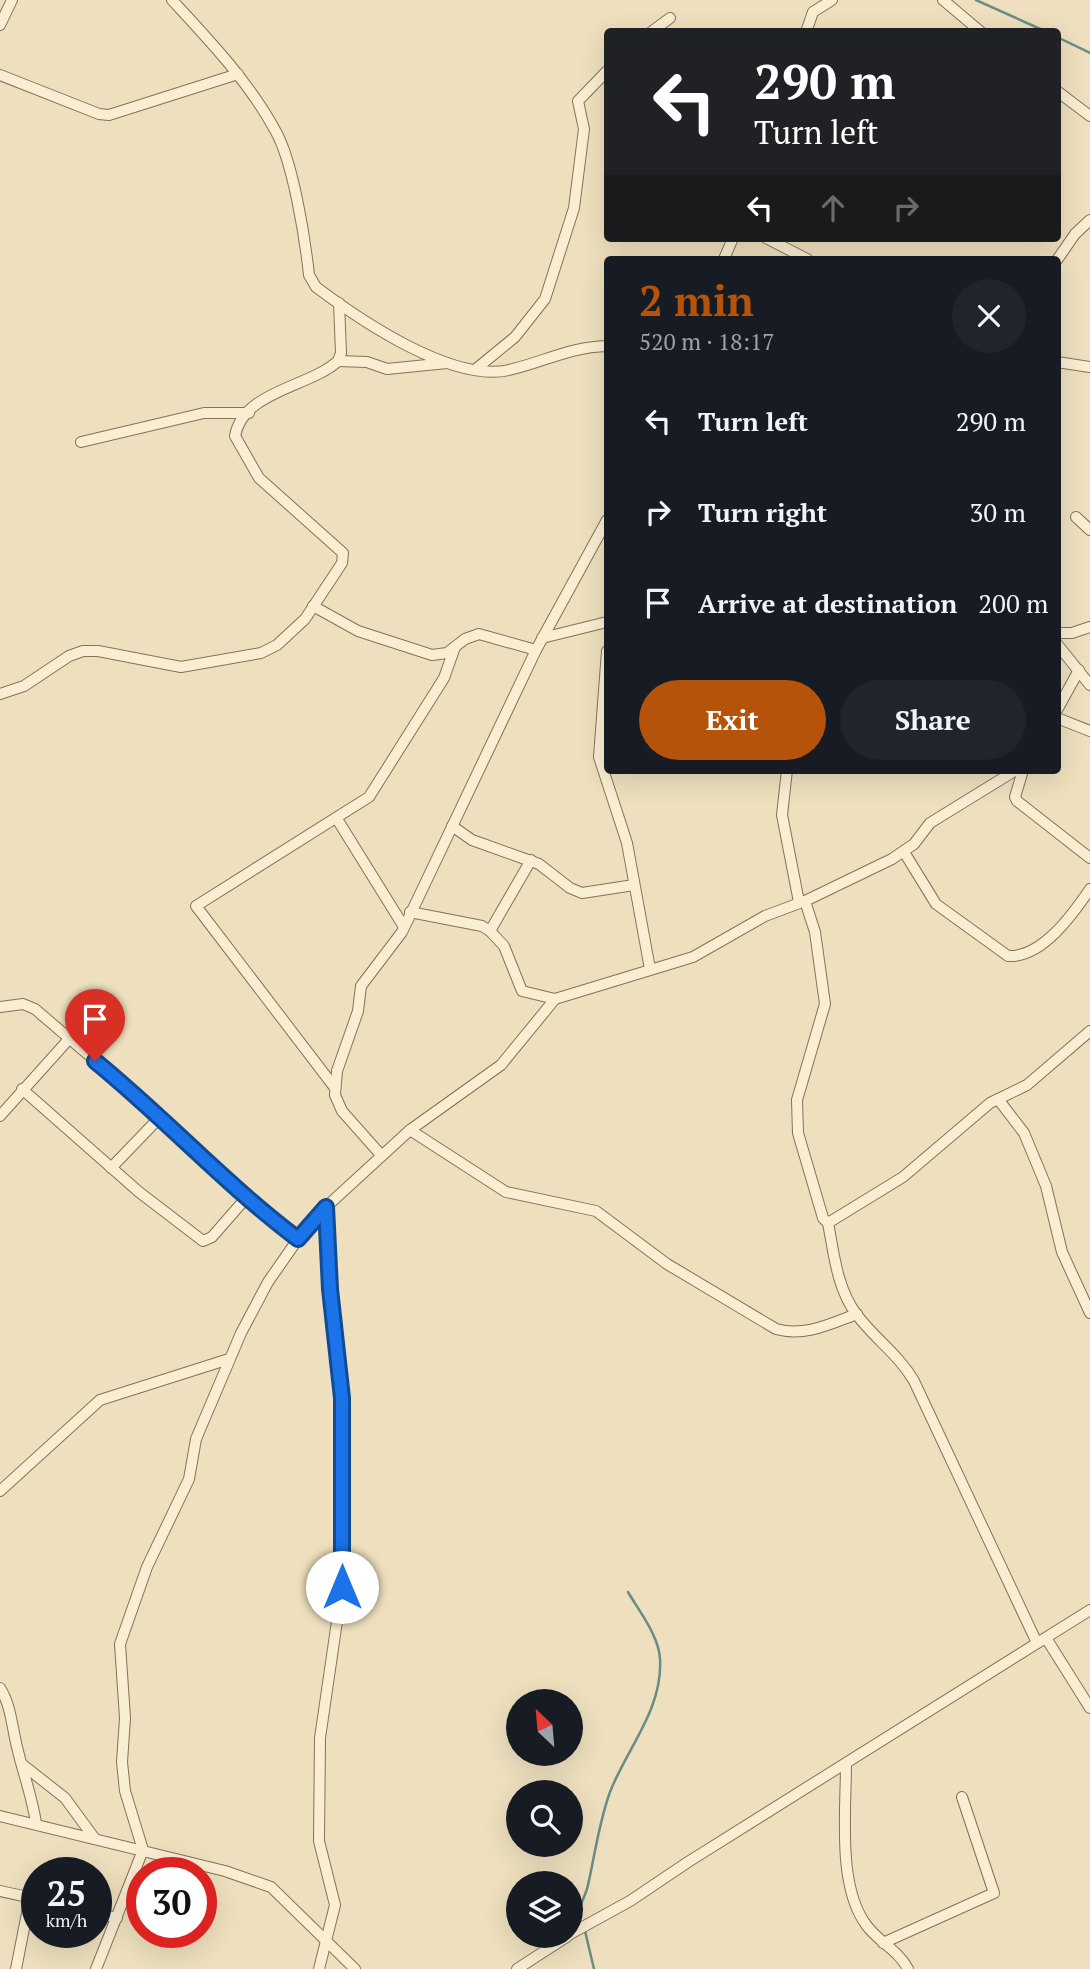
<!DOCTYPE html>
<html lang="en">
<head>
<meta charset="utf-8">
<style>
	body { margin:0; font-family:"PT Serif",serif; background:#20242c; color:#f1f3f6; height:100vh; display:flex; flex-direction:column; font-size:26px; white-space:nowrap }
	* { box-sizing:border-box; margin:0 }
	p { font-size:23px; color:#9ea1a6 }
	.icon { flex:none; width:38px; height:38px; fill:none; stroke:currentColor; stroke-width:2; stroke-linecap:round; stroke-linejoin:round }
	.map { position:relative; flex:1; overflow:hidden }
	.side { position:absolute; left:604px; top:256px; width:457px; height:518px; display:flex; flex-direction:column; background:#171b24; border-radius:7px; box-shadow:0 7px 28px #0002 }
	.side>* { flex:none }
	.top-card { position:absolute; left:604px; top:28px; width:457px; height:214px; border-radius:7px; box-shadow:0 7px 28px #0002; background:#202124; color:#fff; overflow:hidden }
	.needle { width:46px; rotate:334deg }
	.fabs { position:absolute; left:506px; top:1689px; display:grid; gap:14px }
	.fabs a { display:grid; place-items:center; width:77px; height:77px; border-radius:50%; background:#171b24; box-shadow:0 7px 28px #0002; font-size:35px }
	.speed { position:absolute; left:21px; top:1857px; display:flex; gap:14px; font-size:35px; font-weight:700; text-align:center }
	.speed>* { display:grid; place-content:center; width:91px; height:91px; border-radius:50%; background:#171b24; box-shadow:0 7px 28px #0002; line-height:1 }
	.speed small { font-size:18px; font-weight:400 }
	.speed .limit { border:10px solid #d22; background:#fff; color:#111 }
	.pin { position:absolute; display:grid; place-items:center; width:60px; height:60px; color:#fff; margin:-72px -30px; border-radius:50% 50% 50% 0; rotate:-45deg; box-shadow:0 0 7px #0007 }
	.pin .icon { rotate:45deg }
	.me { position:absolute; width:77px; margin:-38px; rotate:0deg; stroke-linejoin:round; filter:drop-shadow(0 0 5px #0008) }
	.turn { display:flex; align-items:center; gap:24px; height:147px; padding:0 35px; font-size:32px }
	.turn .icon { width:91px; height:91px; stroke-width:2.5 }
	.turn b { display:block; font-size:49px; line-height:60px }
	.lanes { display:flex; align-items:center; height:66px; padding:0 35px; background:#0003; justify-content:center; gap:35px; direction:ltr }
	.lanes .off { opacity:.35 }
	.round { display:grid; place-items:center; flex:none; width:74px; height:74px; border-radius:37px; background:#20242c }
	.head { display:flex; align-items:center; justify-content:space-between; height:119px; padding:0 35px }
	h1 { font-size:42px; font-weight:700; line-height:52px; color:#b45309 }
	.action { display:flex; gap:14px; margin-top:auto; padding:14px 35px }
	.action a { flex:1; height:80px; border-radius:42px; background:#b45309; color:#fff; font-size:28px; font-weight:700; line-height:80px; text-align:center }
	.action a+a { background:#20242c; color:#f1f3f6 }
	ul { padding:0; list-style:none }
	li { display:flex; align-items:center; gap:21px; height:91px; padding:0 35px }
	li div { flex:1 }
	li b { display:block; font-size:26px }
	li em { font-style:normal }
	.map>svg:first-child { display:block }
</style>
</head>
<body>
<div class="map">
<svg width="1090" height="1969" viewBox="0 0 1090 1969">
	<rect width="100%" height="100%" fill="#eee0be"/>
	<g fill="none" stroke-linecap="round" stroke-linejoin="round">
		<g stroke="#698d85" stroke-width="2.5">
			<path d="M976,0L1047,32"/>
			<path d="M1057,37L1090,53"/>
			<path d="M582,1925C574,1909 585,1900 588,1885C595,1854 599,1822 610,1792C627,1748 663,1709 660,1659C659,1636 639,1611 628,1592"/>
			<path d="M585,1931L594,1969"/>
		</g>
		<defs>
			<g id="street">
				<path d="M172,0C210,41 248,81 275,130C293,161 305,238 309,275L316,287C360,320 452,383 509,370C544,362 569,347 607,346"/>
				<path d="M943,0L981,32"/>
				<path d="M0,25L12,0"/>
				<path d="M651,32L670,18"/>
				<path d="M806,32L813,12L832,0"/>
				<path d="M0,75L99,114L109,115L238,74"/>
				<path d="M1057,91L1090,116"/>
				<path d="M766,238L807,259"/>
				<path d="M724,259L733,238"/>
				<path d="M1057,260L1075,234L1090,220"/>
				<path d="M338,361L367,362L387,369L447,363"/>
				<path d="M1057,362L1090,367"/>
				<path d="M476,369L515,337L545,299L574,208L584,129L578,101L607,71"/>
				<path d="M81,442L204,413H249"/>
				<path d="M1076,517L1090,530"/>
				<path d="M313,606L358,631L432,655L447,653L465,639L479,634L536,650"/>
				<path d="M1057,633H1072L1090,627"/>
				<path d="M542,638L607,622"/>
				<path d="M1057,644L1090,685"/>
				<path d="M607,651L599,757L627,843L650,969"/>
				<path d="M0,694L24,686L69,656L83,651H98L181,667L261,653L277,645L305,619L342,563L343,553L259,478L235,436C243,391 310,387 338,361L341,353L339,303"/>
				<path d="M1057,710L1079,670"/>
				<path d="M1057,718L1090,731"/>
				<path d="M787,770L782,815L799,902"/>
				<path d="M1023,770L1015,797L1017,801L1090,858"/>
				<path d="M337,819L404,927"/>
				<path d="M452,826L472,840L539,864L570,888L582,893L634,885"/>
				<path d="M904,852L936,904L1008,956C1042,958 1073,914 1090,889"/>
				<path d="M805,901L815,932L825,1004L797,1100L798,1133L823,1218L828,1223L903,1177L990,1103L1027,1085L1090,1031"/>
				<path d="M410,912L482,926L490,931L504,946L522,991L555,999L693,957L765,916L805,901L892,859L914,844L930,823L1016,770"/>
				<path d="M490,931L531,860"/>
				<path d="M0,1007L23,1004L35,1009L181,1134L254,1206L298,1239"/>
				<path d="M335,1088L196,906L369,797L444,678L455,647"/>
				<path d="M22,1089L139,1192L203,1241L212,1237L246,1198"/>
				<path d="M998,1099L1024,1133L1046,1186L1062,1252L1090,1313"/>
				<path d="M0,1116L69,1039"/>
				<path d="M410,1130L506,1192L596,1211L667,1264L776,1329C805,1337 830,1324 857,1314"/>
				<path d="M381,1155L342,1111L335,1095L337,1071L358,1011L361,986L402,932L536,650L607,520"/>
				<path d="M111,1168L161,1116"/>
				<path d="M828,1223C834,1254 837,1289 857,1315C875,1339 899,1355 914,1381L1037,1643"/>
				<path d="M0,1491L100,1400L229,1359"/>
				<path d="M1046,1638L1090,1708"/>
				<path d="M0,1688C11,1705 12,1727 17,1747C23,1773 32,1796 36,1823"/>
				<path d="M846,1764C846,1812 837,1887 867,1926C879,1942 899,1951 908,1969"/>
				<path d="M23,1765L65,1798L95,1839"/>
				<path d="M0,1816L225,1871L271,1887L355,1969"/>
				<path d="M0,1891L37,1899"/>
				<path d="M96,1913L117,1918"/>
				<path d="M570,1934L630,1901L688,1862L1090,1610"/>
				<path d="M883,1943L994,1893L962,1797"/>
				<path d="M16,1969L30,1898"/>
				<path d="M96,1969L143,1850L125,1791L122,1762L125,1718L120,1644L147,1567L189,1479L196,1439L241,1333L268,1282L298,1239L326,1207L410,1130L501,1065L555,999"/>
				<path d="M319,1969L335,1905L319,1841L320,1738L342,1587V1398L330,1289L326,1207"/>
				<path d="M517,1969L568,1936"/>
			</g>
		</defs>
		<use href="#street" stroke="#877157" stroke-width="12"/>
		<use href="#street" stroke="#f9eed2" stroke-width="10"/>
	</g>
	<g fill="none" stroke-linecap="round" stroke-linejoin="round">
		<defs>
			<path id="route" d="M95,1061C165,1118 226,1185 298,1239L326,1207L330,1289L342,1398V1587"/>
		</defs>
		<use href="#route" stroke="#114b97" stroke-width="18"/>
		<use href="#route" stroke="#1a73e8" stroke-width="12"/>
	</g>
</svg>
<div class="fabs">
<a><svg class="needle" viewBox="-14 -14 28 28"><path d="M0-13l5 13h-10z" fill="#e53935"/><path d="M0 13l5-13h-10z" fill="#9ea1a6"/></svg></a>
<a><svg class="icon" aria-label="search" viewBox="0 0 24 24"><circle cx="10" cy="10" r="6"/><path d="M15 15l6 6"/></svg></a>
<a><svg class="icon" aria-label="layers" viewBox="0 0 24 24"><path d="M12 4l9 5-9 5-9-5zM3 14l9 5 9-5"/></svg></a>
</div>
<div class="speed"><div>25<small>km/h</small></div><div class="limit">30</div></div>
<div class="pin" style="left:95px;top:1061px;background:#d93025"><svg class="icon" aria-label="arrive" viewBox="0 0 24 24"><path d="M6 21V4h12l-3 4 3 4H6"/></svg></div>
<svg class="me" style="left:342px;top:1587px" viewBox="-20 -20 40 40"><circle r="19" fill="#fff"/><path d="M0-13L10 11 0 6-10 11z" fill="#1a73e8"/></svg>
<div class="top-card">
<div class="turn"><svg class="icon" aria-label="left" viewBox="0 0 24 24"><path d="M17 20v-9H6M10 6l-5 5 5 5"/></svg><div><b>290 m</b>Turn left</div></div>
<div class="lanes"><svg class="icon" aria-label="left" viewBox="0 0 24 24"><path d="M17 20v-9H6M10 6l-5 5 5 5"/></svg><svg class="icon off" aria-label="ahead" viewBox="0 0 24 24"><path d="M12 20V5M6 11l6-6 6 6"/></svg><svg class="icon off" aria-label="right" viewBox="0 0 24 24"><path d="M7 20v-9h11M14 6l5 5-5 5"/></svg></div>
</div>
<section class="side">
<div class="head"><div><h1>2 min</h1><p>520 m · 18:17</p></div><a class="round"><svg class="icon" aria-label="close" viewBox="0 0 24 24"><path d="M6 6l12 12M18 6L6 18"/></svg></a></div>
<ul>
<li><svg class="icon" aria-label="left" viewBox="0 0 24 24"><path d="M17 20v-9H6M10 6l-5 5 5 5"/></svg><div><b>Turn left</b></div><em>290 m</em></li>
<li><svg class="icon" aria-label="right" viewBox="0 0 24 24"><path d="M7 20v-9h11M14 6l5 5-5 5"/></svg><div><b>Turn right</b></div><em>30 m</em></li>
<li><svg class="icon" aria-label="arrive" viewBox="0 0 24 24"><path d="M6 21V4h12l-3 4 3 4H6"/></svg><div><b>Arrive at destination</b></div><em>200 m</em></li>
</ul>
<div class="action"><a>Exit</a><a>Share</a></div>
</section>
</div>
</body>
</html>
